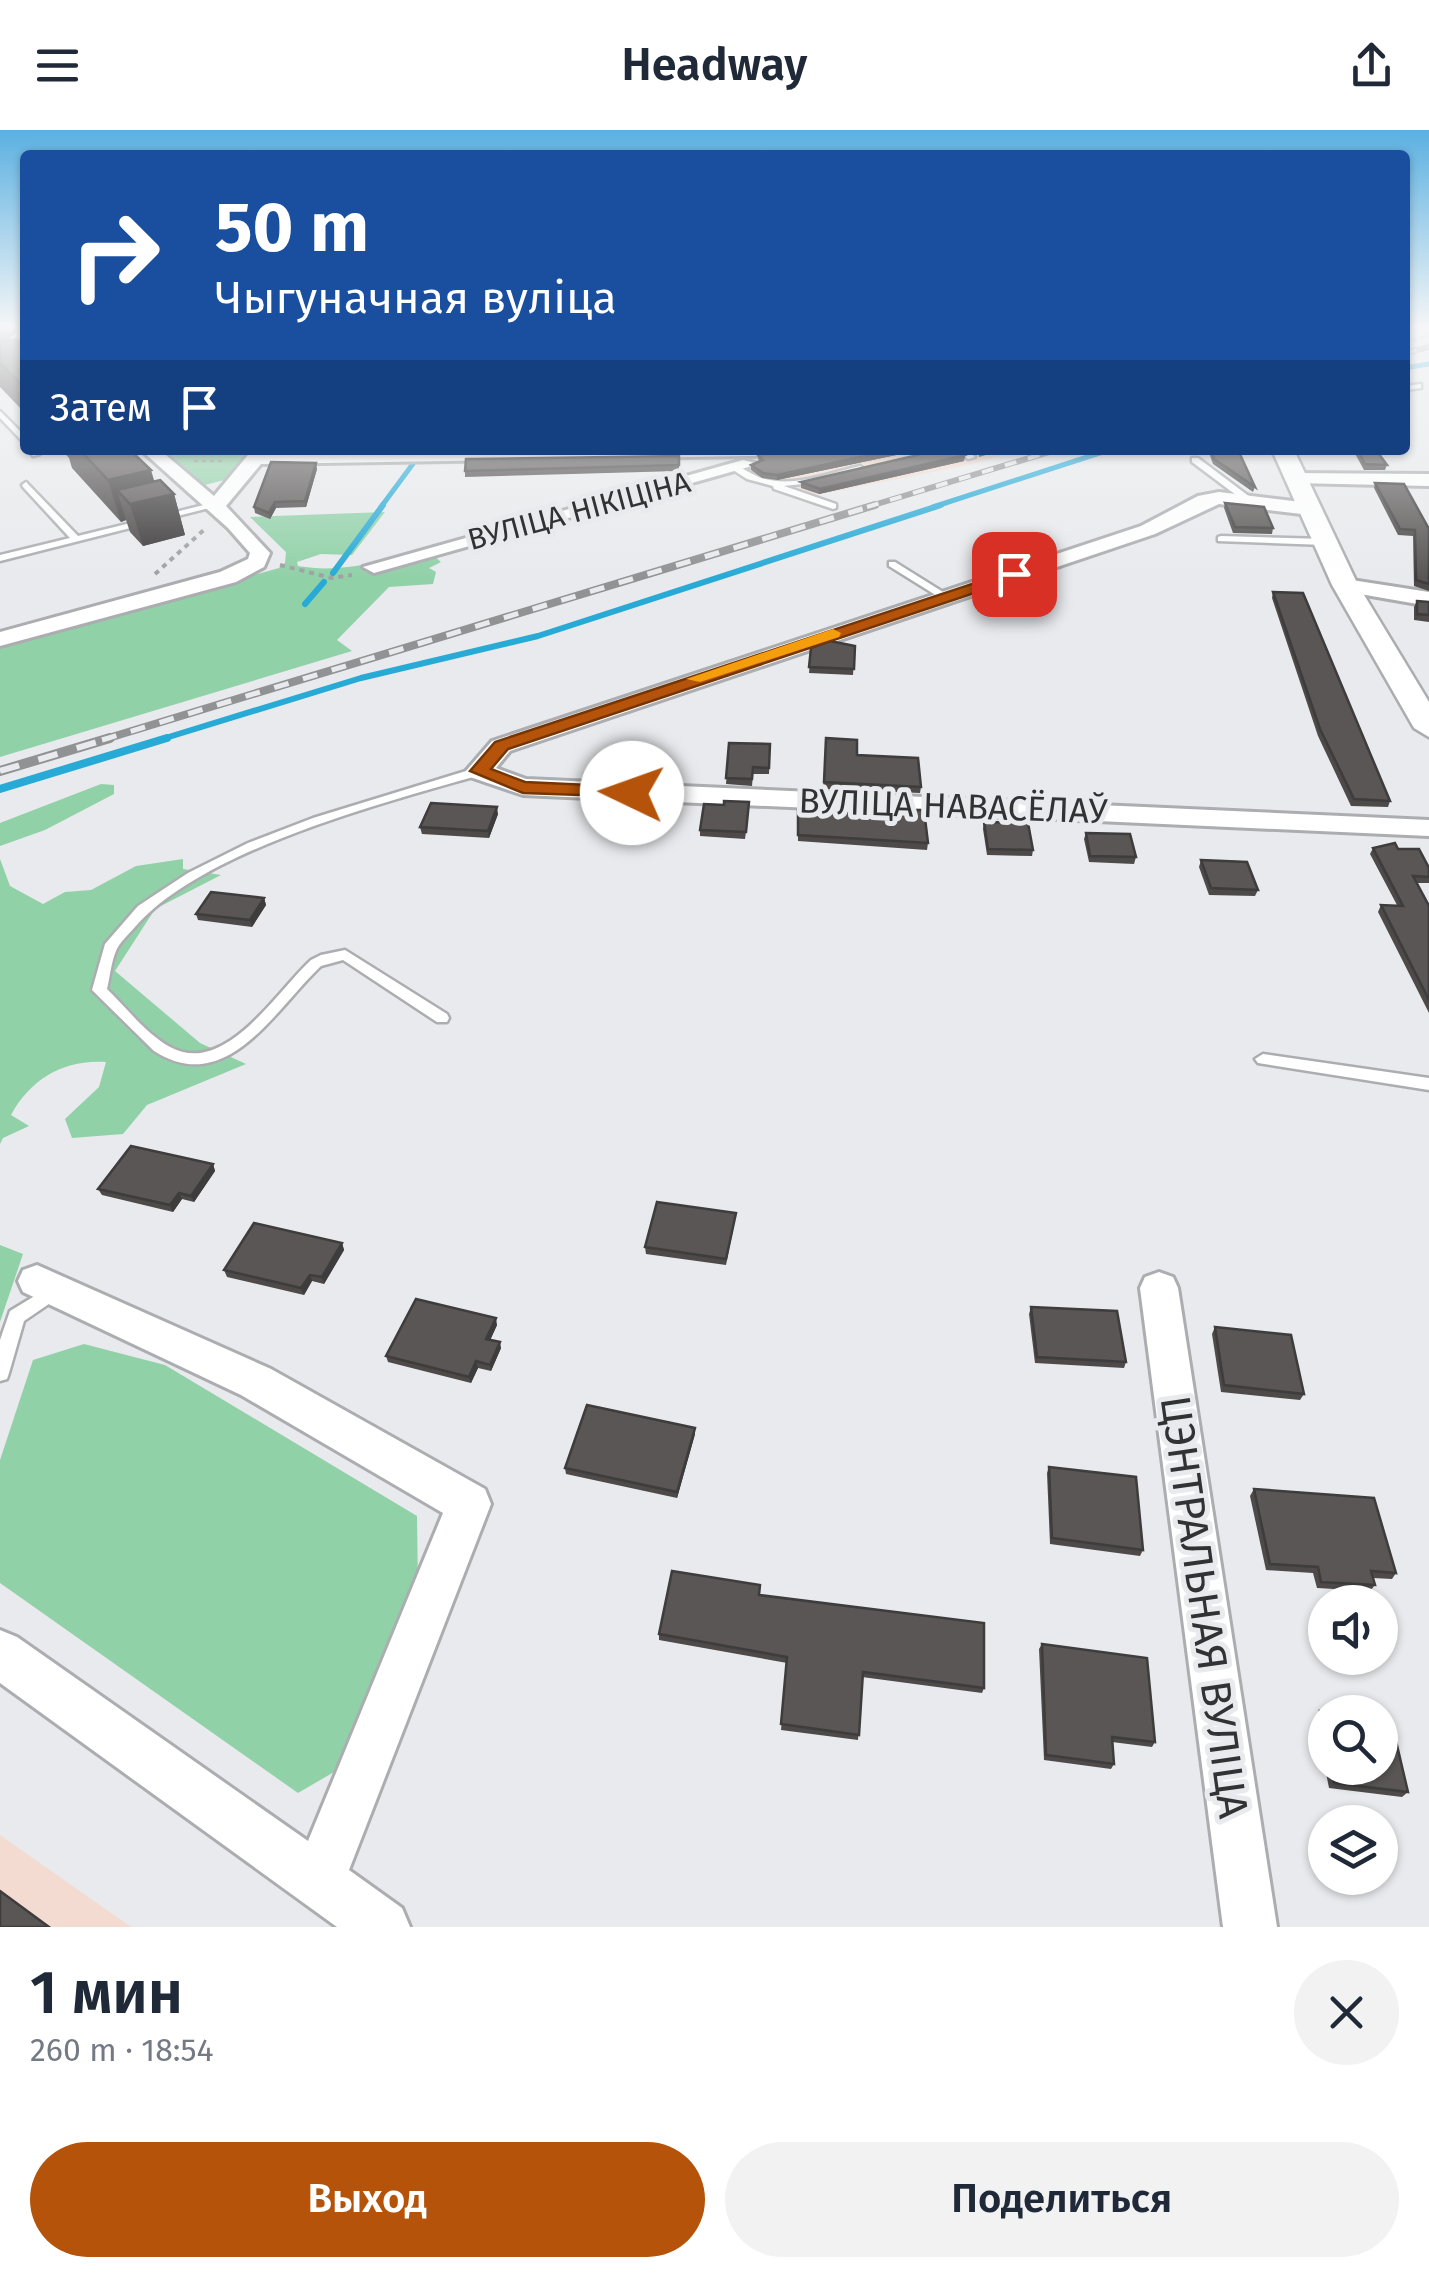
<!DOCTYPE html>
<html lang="ru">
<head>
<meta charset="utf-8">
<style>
	body { margin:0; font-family:"Fira Sans",sans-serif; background:#f2f2f3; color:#1f2937; height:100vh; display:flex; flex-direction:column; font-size:38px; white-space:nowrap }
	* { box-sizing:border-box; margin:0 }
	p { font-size:32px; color:#747a83 }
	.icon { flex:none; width:55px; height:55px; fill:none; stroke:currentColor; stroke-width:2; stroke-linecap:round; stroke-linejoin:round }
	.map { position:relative; height:1797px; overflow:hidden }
	.drawer { display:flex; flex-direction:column; background:#fff; flex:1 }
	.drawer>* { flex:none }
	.banner { position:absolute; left:20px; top:20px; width:1390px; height:305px; border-radius:10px; box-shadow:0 2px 8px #0004; background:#1a4fa0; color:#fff; overflow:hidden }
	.tools { position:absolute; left:1308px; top:1455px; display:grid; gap:20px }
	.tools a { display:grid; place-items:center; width:90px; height:90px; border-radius:50%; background:#fff; box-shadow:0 2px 8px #0004; font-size:50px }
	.pin { position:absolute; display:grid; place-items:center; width:85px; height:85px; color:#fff; margin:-42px; border-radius:20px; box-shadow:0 5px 15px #0006 }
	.me { position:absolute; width:110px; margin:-55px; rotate:273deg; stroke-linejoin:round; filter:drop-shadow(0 0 8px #0008) }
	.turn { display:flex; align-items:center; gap:35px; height:210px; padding:0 30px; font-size:45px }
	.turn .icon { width:130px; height:130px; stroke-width:2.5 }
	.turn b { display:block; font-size:70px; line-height:85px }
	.then { display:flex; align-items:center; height:95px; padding:0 30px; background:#0003; gap:20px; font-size:38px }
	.round { display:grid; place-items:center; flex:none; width:105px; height:105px; border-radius:52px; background:#f2f2f3 }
	.summary { display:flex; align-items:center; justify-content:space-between; height:170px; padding:0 30px }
	h1 { font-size:60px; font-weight:600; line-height:75px }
	.primary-button { display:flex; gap:20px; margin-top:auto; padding:20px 30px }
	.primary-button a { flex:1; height:115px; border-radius:60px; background:#b45309; color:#fff; font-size:40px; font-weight:600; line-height:115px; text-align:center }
	.primary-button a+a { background:#f2f2f3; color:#1f2937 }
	header { display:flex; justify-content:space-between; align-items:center; height:130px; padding:0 30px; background:#fff; font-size:45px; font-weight:600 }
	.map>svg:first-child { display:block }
</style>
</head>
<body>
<header><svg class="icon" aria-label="menu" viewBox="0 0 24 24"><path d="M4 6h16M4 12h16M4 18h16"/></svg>Headway<svg class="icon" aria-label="share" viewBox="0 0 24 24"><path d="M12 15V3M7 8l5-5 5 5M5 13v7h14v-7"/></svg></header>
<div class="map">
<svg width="1429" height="1797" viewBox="0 0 1429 1797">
	<rect width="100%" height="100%" fill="#e8eaed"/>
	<g fill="#f3dbd1">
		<path d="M854,320H1019L973,334L797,369L737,344Z"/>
		<path d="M0,1705L131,1797H0Z"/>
	</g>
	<g fill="#91d1a8">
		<path d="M164,322H251L228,349L205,355Z"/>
		<path d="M385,382L352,425L321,424L297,432L298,436C349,445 383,426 433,425L441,432L429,438L436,442L433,454L389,457L337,510L352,521L0,627V515L279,438L285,433L286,422L250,387Z"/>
		<path d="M101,654L114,655V664L45,700L0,716V693Z"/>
		<path d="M0,729L10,756L43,774L65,762L91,760L136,736L183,729V739L221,745L155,779L115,841L200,913L246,934L147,975L123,1004L72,1008L65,989L99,957L106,932C65,929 31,948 11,985L29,996L3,1008L0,1014Z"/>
		<path d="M0,1115L23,1124L0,1192Z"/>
		<path d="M84,1214L165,1235L417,1386L418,1458L346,1635L298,1663L0,1453V1330L33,1230Z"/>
	</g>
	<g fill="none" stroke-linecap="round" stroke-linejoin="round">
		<g stroke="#28aad6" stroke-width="5">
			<path d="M1405,238L1429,234"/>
			<path d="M381,377L415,331"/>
			<path d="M933,377L1109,320"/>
		</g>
		<g stroke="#28aad6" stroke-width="6">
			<path d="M333,443L383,375"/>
			<path d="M305,474L324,452"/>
			<path d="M159,610L361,548L538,506L941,375"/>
		</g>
		<path stroke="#28aad6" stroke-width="8" d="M0,659L167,608"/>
		<defs>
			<g id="service">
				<path d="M1421,254V258L1405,260V256Z"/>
				<path d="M0,281L25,306V314L0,288Z"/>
				<path d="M29,320H37L40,324L33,326Z"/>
				<path d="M958,320H967L975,327L968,329Z"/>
				<path d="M1192,328H1198L1250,367V371H1244L1192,332Z"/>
				<path d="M736,335C746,340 754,346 765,349C796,357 830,343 860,336L864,339L811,353L784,356L836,374V378L833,379L774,359L773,356L747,349L733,340V336Z"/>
				<path d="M26,352L78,406L216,372L221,375L0,431V425L70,408L23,357L22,355Z"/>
				<path d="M1221,406L1325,409L1330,412L1325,415L1218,411V407Z"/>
				<path d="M889,432H895L951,467L942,469L889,436Z"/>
				<path d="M479,637L483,638V644C384,673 203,719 135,797C128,805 119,813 116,821C111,833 110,847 107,859C127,878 145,903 170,917C225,947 276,862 311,830L321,825L345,820L447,884L449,888L447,892H437L343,830L321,836C275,879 227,968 154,921L92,860L105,814L138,776L188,743L248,713L313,688Z"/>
				<path d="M1263,924L1429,948V960L1258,933L1255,929Z"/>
				<path d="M56,1153L62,1155L65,1160L62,1165L24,1191L9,1243L7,1249L0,1251V1210L10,1181Z"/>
			</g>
			<g id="minor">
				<path d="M141,320H160L214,366L252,320H825L816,325L261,334L226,376L270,423L264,437L236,452L0,516V502L220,442L248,429L250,423L228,398Z"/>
				<path d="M743,330L759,334L381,441L374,443L363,437Z"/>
				<path d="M1288,343L1429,344V356L1295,353L1286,347Z"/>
				<path d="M1219,362L1310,373L1320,379L1310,385L1219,374L1155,404L510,621L496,638L526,649L1429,690V706L523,665L470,647L466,641L492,611L1141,396L1198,366Z"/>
				<path d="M1345,449L1429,462V476L1337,460V450Z"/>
				<path d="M37,1135L271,1239L485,1359L491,1374L349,1740L402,1778L410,1797H337L0,1553V1500L17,1507L308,1711L443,1383L241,1265L23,1162L18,1151L23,1140Z"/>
				<path d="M1159,1142L1173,1147L1178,1158L1277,1797H1223L1140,1158L1145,1147Z"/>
			</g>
			<path id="tertiary" d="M1272,320H1294L1358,455L1429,572V607L1414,598L1332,455Z"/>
		</defs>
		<use href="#service" stroke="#abadb0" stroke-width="5"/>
		<use href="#minor" stroke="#abadb0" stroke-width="6"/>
		<use href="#tertiary" stroke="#abadb0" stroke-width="5"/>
		<g stroke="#a0a1a4" stroke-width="2.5" stroke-dasharray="4 4" stroke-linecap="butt">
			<path d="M14,196L25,207"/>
			<path d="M1405,212L1429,206"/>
			<path d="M194,331H223"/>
		</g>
		<g stroke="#a0a1a4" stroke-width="4" stroke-dasharray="5 5" stroke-linecap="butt">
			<path d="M280,435L332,448L352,445"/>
			<path d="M155,444L206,398"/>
		</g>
		<use href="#service" fill="#fff" fill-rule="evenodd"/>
		<use href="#minor" fill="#fff" fill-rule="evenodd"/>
		<use href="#tertiary" fill="#fff" fill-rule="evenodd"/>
		<defs>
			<g id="rail-far2">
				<path d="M1405,223L1429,217"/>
				<path d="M867,377L1056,320"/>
			</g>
			<path id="rail-far1" d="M102,610L875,375"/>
			<path id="rail" d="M0,641L110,608"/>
		</defs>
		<use href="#rail-far2" stroke="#919294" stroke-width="6"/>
		<use href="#rail-far1" stroke="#919294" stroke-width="8"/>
		<use href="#rail" stroke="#919294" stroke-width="10"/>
		<use href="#rail-far2" stroke="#e8eaed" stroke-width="4" stroke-dasharray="12" stroke-linecap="butt"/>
		<use href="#rail-far1" stroke="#e8eaed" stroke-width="5" stroke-dasharray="15" stroke-linecap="butt"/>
		<use href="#rail" stroke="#e8eaed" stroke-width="6" stroke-dasharray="20" stroke-linecap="butt"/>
	</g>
	<g fill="#4d4a49">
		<path d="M0,196H21L7,211H0Z"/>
		<path d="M0,212L25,217V283L0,257Z"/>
		<path d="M62,320H130L154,352L174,364L185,405L143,416L130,402L126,390L121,392L72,338L69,328Z"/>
		<path d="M820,320H902L901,324L777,350L762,348L751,340V335L759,332L757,324L816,323Z"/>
		<path d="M916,320H960L965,325L964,331L819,364L801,358V352L918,325L919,324Z"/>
		<path d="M1208,320H1238L1255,357L1253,362L1213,334Z"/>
		<path d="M1353,320H1376L1387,335L1385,340H1364Z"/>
		<path d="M679,326V341L465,347V341Z"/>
		<path d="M317,339L306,377L276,378L270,389L255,383L254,377Z"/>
		<path d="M1375,353L1429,399V461L1414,456L1413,406L1398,405L1374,358Z"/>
		<path d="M1225,373L1273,398L1272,404L1233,403L1224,378Z"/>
		<path d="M1273,462L1390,671L1388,677L1351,676L1318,606L1272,468Z"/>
		<path d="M1417,471L1429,472V492L1414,490V477Z"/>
		<path d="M855,516L853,545L809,543L811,518Z"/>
		<path d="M826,608L921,657L920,663L823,659Z"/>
		<path d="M729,613L770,614L769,644H753L752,656L726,654Z"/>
		<path d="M749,679L745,709L700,706V700Z"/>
		<path d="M798,679L928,713L927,720L798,711Z"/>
		<path d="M498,684L489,708L422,704L420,697Z"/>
		<path d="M984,692L1033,720L1032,726L987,725L983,699Z"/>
		<path d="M1086,703L1136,727L1134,734L1089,732L1084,709Z"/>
		<path d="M1373,718L1398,719L1429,738V753H1416L1429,776V883L1378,782L1381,775H1397L1370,724Z"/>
		<path d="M1201,730L1258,760L1255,766L1209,765L1199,737Z"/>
		<path d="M264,768L266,775L252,797L198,790L196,784Z"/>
		<path d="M213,1034L215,1041L194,1072L182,1069L173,1082L102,1065L98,1059Z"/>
		<path d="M735,1090L726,1135L646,1124L645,1117Z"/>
		<path d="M342,1113L344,1120L324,1154L312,1151L304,1165L227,1147L224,1140Z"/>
		<path d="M1031,1177L1126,1232L1124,1238L1035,1233L1029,1184Z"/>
		<path d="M497,1195L490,1210L501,1218L491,1241L478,1238L471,1253L388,1232L386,1226Z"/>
		<path d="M1215,1197L1304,1264L1300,1270L1221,1262L1212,1204Z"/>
		<path d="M695,1304L677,1368L566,1344L565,1338Z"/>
		<path d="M1049,1337L1143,1420L1140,1426L1050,1414L1047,1343Z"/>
		<path d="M1254,1359L1396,1443L1392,1449L1373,1448L1375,1455L1370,1461L1317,1458L1313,1443L1266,1440L1250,1366Z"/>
		<path d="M759,1465L984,1558L982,1563L862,1547L858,1610L781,1600L787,1533L659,1510V1504Z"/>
		<path d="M1042,1514L1155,1612L1152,1617L1112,1612L1114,1634L1111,1639L1044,1630L1039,1519Z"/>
		<path d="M1320,1581L1325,1582V1636L1316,1587Z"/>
		<path d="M1325,1638H1380L1408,1662L1402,1667L1329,1658Z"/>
	</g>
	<g fill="#3e3c3c">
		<path d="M2,196H21L7,211Z"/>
		<path d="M893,320H902L901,324L777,350V345Z"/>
		<path d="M984,320H1002L979,327V321Z"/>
		<path d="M965,325L964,331L819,364L820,359Z"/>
		<path d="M316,333L317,339L306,377L305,371Z"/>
		<path d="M151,340L159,367L174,364L185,405L143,416L130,374L117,360L126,390L121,392L108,350Z"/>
		<path d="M275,372L276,378L270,389L269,383Z"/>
		<path d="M497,677L498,684L489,708L488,701Z"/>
		<path d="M264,768L266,775L252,797L250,790Z"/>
		<path d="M213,1034L215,1041L194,1072L191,1066Z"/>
		<path d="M179,1063L182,1069L173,1082L170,1075Z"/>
		<path d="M342,1113L344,1120L324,1154L322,1147Z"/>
		<path d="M310,1145L312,1151L304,1165L301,1158Z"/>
		<path d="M496,1188L497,1195L488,1215L486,1209Z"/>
		<path d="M500,1212L501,1218L491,1241L490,1235Z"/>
		<path d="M476,1231L478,1238L471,1253L469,1247Z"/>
		<path d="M695,1298V1304L677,1368V1362Z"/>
	</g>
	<g fill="#595655" stroke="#3e3c3c" stroke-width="2.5">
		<path d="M17,209L25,217V258L0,233V212Z"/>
		<path d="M80,320H130L151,340L108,350Z"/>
		<path d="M820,320H893L777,345L763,343L751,335L763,330L757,324L816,323Z"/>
		<path d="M920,320H960L965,325L820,359L801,352L918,325Z"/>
		<path d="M1211,320H1238L1255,357L1214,329Z"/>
		<path d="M1358,320H1376L1387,335L1365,334Z"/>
		<path d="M679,326V335L465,341L466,329Z"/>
		<path d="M271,332L316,333L305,371L275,372L269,383L254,377Z"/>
		<path d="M160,350L174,364L130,374L117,360Z"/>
		<path d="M1375,353L1404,354L1429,399V454L1416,450L1415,400L1400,399Z"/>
		<path d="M1225,373L1264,377L1273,398L1235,397Z"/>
		<path d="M1273,462L1303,463L1390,671L1354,669L1320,599Z"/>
		<path d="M1417,471L1429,472V485L1417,484Z"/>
		<path d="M830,511L855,516L854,539L809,537L811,518Z"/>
		<path d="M826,608L857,610V625L918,628L921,657L824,652Z"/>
		<path d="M729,613L770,614L769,638L753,637L752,649L726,648Z"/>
		<path d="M724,671L749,672L746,702L700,700L704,674L724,675Z"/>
		<path d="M431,673L497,677L488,701L420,697Z"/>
		<path d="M798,679L924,680L928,713L798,705Z"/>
		<path d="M984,692L1028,693L1033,720L988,719Z"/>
		<path d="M1086,703L1130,704L1136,727L1090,726Z"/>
		<path d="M1395,713L1398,719H1419L1429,738V747L1413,746L1429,776V870L1381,775L1403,776L1373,718Z"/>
		<path d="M1201,730L1247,732L1258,760L1211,758Z"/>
		<path d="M211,762L264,768L250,790L196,784Z"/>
		<path d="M131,1016L213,1034L191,1066L179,1063L170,1075L98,1059Z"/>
		<path d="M657,1072L736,1083L726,1129L645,1117Z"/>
		<path d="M254,1093L342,1113L322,1147L310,1145L301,1158L224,1140Z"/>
		<path d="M416,1169L496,1188L486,1209L500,1212L490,1235L476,1231L469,1247L386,1226Z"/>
		<path d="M1031,1177L1117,1181L1126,1232L1037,1227Z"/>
		<path d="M1215,1197L1291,1205L1304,1264L1224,1255Z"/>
		<path d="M587,1275L695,1298L677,1362L565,1338Z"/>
		<path d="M1049,1337L1136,1347L1143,1420L1052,1408Z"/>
		<path d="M1254,1359L1374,1368L1396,1443L1371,1441L1375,1455L1321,1452L1318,1437L1270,1434Z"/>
		<path d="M672,1441L760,1455L759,1465L984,1493V1558L863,1542L859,1605L781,1594L787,1527L659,1504Z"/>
		<path d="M1042,1514L1147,1528L1155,1612L1112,1607L1114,1634L1046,1625Z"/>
		<path d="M1320,1581L1329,1582H1325V1606Z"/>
		<path d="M1380,1589L1391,1590L1408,1662L1334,1653L1331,1638H1380Z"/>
		<path d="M0,1761L49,1797H0Z"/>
	</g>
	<linearGradient id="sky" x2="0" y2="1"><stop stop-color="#5bb0e1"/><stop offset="0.44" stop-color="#f5f6f7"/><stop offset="1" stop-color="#f5f6f7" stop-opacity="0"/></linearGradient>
	<rect width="1429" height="447" fill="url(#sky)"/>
	<path fill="#b45309" stroke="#753606" stroke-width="2.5" d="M1014,440L1021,444L1019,448L508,619L491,639L525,652L632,657L638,659V667L523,663L470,641L495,612Z"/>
	<path fill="#f59e0b" d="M833,499L841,503L839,507L700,552L686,549Z"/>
	<g text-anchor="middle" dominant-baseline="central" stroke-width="10" stroke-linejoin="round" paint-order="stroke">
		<g font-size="30" fill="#313233" stroke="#e8eaed">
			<text transform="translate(579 381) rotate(-15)">ВУЛІЦА НІКІЦІНА</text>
		</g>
		<g font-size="35" fill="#313233" stroke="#e8eaed">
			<text transform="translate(953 676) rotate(2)">ВУЛІЦА НАВАСЁЛАЎ</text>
		</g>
		<g font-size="42" fill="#313233" stroke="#e8eaed">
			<text transform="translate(1204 1477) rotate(82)">ЦЭНТРАЛЬНАЯ ВУЛІЦА</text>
		</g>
	</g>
</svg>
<div class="tools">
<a><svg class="icon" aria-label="sound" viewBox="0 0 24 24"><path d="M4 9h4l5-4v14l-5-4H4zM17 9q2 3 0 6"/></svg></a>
<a><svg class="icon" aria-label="search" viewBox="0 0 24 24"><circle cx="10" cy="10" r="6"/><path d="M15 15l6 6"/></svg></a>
<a><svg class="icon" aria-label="layers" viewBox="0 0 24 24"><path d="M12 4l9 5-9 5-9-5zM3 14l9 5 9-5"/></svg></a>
</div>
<div class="pin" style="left:1014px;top:444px;background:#d93025"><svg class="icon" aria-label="arrive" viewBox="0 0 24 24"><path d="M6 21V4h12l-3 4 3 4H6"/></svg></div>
<svg class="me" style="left:632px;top:663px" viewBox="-20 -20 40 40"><circle r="19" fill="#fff"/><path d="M0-13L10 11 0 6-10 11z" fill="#b45309"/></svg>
<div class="banner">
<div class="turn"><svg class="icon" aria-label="right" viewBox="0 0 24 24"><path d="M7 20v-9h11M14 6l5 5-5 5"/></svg><div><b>50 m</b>Чыгуначная вуліца</div></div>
<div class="then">Затем<svg class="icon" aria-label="arrive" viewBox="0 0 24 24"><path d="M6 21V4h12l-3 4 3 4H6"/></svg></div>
</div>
</div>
<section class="drawer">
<div class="summary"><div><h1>1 мин</h1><p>260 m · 18:54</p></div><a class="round"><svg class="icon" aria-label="close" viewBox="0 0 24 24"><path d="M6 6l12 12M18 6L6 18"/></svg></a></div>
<div class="primary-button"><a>Выход</a><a>Поделиться</a></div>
</section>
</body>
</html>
